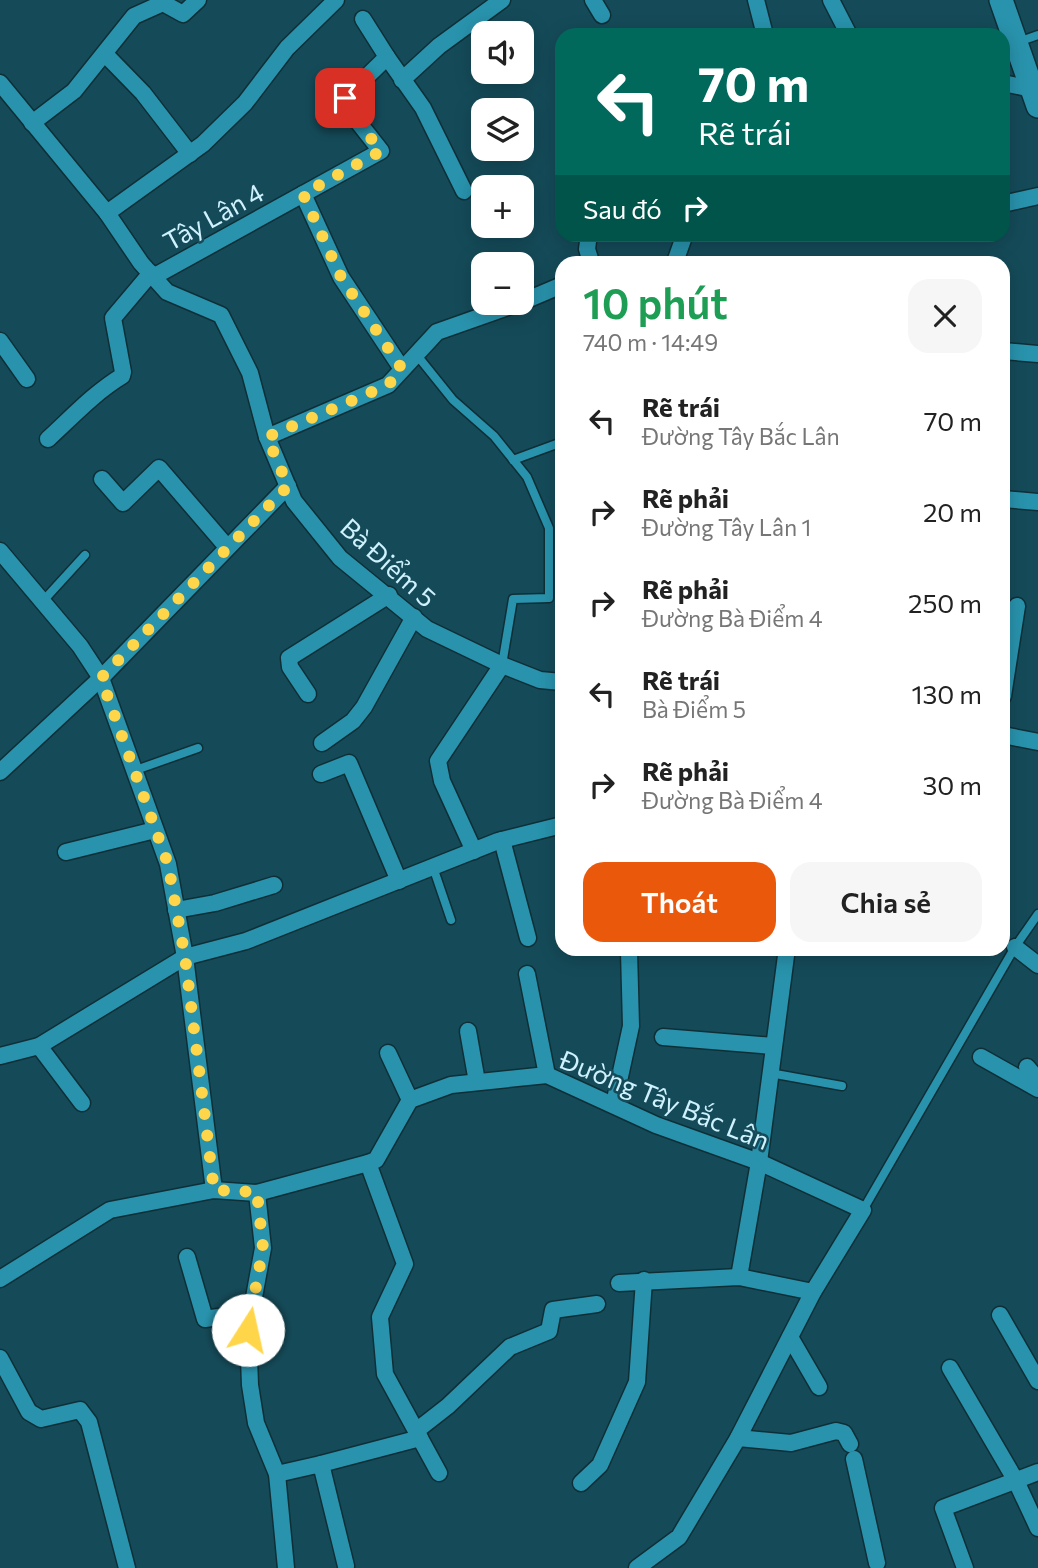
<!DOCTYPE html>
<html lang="vi">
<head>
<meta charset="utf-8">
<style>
	body { margin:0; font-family:Commissioner,sans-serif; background:#f6f6f6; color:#222; height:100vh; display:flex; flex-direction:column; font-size:26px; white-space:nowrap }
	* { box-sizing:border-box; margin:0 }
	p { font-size:23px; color:#767676 }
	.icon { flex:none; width:38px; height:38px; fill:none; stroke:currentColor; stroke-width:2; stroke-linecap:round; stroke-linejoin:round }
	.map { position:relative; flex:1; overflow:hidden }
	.panel { position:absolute; left:555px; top:256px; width:455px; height:700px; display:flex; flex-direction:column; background:#fff; border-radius:21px; box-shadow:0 4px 18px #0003 }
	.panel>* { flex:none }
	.hud { position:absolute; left:555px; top:28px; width:455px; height:214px; border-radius:21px; box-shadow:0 4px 18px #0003; background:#00695c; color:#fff; overflow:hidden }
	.controls { position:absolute; left:471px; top:21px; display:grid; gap:14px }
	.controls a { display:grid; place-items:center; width:63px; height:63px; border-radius:14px; background:#fff; box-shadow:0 4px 18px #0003; font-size:35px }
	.pin { position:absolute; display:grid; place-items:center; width:60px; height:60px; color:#fff; margin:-30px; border-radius:14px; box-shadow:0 4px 10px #0006 }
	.me { position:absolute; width:77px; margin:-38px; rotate:10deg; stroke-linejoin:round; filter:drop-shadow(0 0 5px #0008) }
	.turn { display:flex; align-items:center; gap:24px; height:147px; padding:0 28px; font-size:32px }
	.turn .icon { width:91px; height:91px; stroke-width:2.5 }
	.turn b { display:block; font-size:49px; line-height:60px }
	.then { display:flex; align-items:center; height:66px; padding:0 28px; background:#0003; gap:14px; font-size:26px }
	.round { display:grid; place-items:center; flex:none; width:74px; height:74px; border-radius:21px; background:#f6f6f6 }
	.overview { display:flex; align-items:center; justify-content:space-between; height:119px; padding:0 28px }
	h1 { font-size:42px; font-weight:600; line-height:52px; color:#1e9e55 }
	.primary-button { display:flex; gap:14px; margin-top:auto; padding:14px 28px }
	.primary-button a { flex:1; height:80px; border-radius:21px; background:#ea580c; color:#fff; font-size:28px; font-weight:600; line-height:80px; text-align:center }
	.primary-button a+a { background:#f6f6f6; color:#222 }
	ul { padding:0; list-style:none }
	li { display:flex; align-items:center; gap:21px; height:91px; padding:0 28px }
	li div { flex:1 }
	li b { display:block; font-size:26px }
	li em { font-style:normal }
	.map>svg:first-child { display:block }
</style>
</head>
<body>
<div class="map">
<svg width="1038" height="1568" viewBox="0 0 1038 1568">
	<rect width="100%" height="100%" fill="#154b59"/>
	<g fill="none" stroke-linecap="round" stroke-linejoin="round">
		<defs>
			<g id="service">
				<path d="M1018,42L1038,35"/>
				<path d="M416,354L453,400L494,436L527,477L549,528V598L513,599L502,665"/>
				<path d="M513,460L562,442"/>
				<path d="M43,601L85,555"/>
				<path d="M133,771L198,748"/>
				<path d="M433,867L451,920"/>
				<path d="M770,1073L842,1086"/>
				<path d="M863,1210L1015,947L1038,914"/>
			</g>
			<g id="minor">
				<path d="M593,0L602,15"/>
				<path d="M756,0L765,35"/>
				<path d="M831,0L849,35"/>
				<path d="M363,19L387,57"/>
				<path d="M105,54L143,93L190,154"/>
				<path d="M402,80L439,46L502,0"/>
				<path d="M0,83L107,213L141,263L167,292L221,315L250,373L267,437L294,501L340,558L427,629L502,665L540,680L562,682"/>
				<path d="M1003,83L1032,89"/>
				<path d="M32,123L74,91L134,16L163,3L183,14L198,0"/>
				<path d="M303,194L341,277L402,369"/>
				<path d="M1003,204L1038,196"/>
				<path d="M107,213L203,144L245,103L287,48L336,0"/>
				<path d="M589,234L587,249L591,262"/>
				<path d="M675,262L685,234"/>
				<path d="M153,277L381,151L344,104L345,98L387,57L423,108L464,191"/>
				<path d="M522,302L562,285"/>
				<path d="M0,341L27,379"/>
				<path d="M1003,351L1038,354"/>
				<path d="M267,437L388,385L437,332L519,303"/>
				<path d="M48,439C72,417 94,393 122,376L123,372L113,318L151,273"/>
				<path d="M102,479L123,503L159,468L227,547"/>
				<path d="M1003,499L1038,502"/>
				<path d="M0,551L80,646L101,678L168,864L185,957L214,1190"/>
				<path d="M308,694L290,667L289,658L389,595"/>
				<path d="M1003,696L1017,606"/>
				<path d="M1003,735L1038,742"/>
				<path d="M322,743L353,721L364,707L414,617"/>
				<path d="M0,772L101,678L288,486"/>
				<path d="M321,774L349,763L399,881"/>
				<path d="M502,840L528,938"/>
				<path d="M474,851L442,781L438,761L502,665"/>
				<path d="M66,852L155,830"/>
				<path d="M176,910L215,903L274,885"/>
				<path d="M1015,947L1038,965"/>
				<path d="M527,974L547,1075"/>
				<path d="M468,1031L477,1082"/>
				<path d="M663,1037L773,1046"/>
				<path d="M39,1046L82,1103"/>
				<path d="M388,1053L410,1100"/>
				<path d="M0,1056L39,1046L185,957L246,941L498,841L562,825"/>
				<path d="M981,1057L1038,1089"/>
				<path d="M1027,1067L1038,1080"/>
				<path d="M614,1104L631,1026L629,951"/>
				<path d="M368,1163L405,1264L380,1317L385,1374L439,1473"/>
				<path d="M257,1193L263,1248L248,1330L250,1385L256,1423L277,1474L286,1568"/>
				<path d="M187,1257L205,1319L251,1312"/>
				<path d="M739,1277L759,1162L787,948"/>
				<path d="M0,1279L110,1210L214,1190L257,1193L368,1163L376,1160L410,1100L451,1085L547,1075L656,1125L759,1162L863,1210L813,1292L738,1438L679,1537L637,1568"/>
				<path d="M619,1283L739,1277L813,1292"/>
				<path d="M1000,1315L1038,1381"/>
				<path d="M790,1337L819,1387"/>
				<path d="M0,1358L29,1412L41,1419L80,1410L89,1422L127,1568"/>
				<path d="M950,1368L1016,1481L1038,1528"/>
				<path d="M416,1431L448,1406L510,1347L549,1331L553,1310L597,1304"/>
				<path d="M738,1438L791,1443L836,1431L844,1433L850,1444"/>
				<path d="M854,1459L877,1563"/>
				<path d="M321,1464L420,1438"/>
				<path d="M277,1474L321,1464L346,1566"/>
				<path d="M581,1483L600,1465L637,1382L644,1280"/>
				<path d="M965,1568L943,1508L1038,1472"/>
			</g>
			<path id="secondary" d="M1001,0L1038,106"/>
		</defs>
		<use href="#service" stroke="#0f2f37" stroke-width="11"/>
		<use href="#minor" stroke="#0f2f37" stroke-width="19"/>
		<use href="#secondary" stroke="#0f2f37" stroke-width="26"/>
		<use href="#service" stroke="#2993ad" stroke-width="8"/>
		<use href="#minor" stroke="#2993ad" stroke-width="16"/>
		<use href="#secondary" stroke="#2993ad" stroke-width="23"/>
	</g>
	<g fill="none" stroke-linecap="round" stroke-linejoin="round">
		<path stroke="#ffd54a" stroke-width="12" stroke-dasharray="0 21.6" d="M248,1330L263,1248L257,1192L214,1190L185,957L168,864L101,678L288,486L267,437L388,385L402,369L341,277L303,194L381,151L344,104L345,98"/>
	</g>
	<g text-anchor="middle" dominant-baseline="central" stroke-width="5" stroke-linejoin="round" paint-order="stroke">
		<g font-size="26" fill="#cff2fe" stroke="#154b59">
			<text transform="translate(213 216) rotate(-29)">Tây Lân 4</text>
			<text transform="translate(389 562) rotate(42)">Bà Điểm 5</text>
			<text transform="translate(665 1099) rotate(22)">Đường Tây Bắc Lân</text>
		</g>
	</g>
</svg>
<div class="controls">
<a><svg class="icon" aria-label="sound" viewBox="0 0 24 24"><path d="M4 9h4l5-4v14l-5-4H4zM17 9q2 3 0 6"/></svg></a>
<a><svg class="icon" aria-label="layers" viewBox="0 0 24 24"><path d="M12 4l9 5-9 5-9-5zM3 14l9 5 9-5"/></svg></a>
<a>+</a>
<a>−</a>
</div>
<div class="pin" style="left:345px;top:98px;background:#d93025"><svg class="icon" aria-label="arrive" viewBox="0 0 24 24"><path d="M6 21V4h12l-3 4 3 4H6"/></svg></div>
<svg class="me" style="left:248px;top:1330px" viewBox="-20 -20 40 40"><circle r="19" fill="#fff"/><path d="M0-13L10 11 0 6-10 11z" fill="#ffd54a"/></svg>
<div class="hud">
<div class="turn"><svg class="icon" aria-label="left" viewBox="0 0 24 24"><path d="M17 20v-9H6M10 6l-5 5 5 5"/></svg><div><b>70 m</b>Rẽ trái</div></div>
<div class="then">Sau đó<svg class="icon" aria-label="right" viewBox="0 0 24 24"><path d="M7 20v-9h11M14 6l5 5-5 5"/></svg></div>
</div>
<section class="panel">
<div class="overview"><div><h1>10 phút</h1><p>740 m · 14:49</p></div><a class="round"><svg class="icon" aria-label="close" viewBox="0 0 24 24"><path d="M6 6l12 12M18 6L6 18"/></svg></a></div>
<ul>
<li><svg class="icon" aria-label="left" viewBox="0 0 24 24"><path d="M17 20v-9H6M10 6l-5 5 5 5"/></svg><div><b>Rẽ trái</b><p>Đường Tây Bắc Lân</p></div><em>70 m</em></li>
<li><svg class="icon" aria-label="right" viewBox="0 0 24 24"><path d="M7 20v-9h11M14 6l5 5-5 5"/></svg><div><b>Rẽ phải</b><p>Đường Tây Lân 1</p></div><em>20 m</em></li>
<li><svg class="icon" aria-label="right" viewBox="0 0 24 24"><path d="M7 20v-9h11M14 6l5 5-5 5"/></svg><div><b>Rẽ phải</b><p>Đường Bà Điểm 4</p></div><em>250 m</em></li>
<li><svg class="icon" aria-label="left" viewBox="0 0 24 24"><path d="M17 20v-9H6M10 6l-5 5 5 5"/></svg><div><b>Rẽ trái</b><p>Bà Điểm 5</p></div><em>130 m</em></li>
<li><svg class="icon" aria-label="right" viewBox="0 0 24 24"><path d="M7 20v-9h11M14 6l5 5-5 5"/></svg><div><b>Rẽ phải</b><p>Đường Bà Điểm 4</p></div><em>30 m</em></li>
</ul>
<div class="primary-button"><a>Thoát</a><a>Chia sẻ</a></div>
</section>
</div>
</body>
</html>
